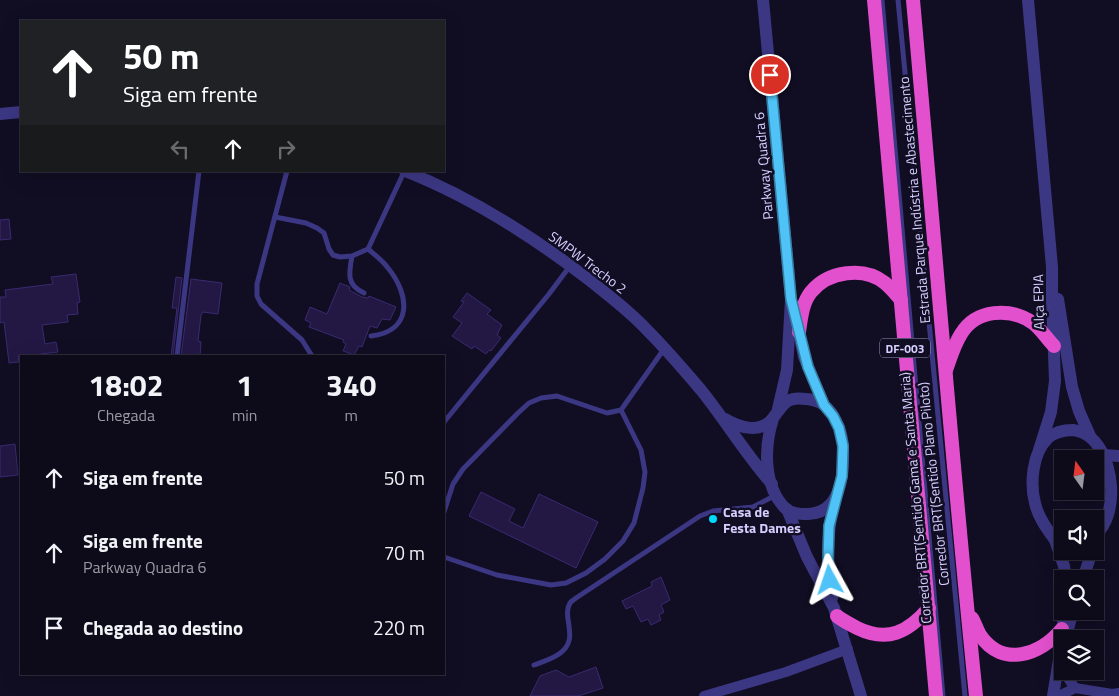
<!DOCTYPE html>
<html lang="pt">
<head>
<meta charset="utf-8">
<style>
	body { margin:0; font-family:"Titillium Web",sans-serif; background:#1b1827; color:#f1f3f6; height:100vh; display:flex; flex-direction:column; font-size:19px; white-space:nowrap }
	* { box-sizing:border-box; margin:0 }
	p { font-size:16px; color:#9a9aa2 }
	.icon { flex:none; width:28px; height:28px; fill:none; stroke:currentColor; stroke-width:2; stroke-linecap:round; stroke-linejoin:round }
	.map { position:relative; flex:1; overflow:hidden }
	.drawer { position:absolute; left:20px; top:355px; width:425px; height:320px; display:flex; flex-direction:column; background:#0d0a1a; border-radius:0px; box-shadow:0 5px 20px #0002,0 0 0 1px #2d2b39 }
	.drawer>* { flex:none }
	.banner { position:absolute; left:20px; top:20px; width:425px; height:152px; border-radius:0px; box-shadow:0 5px 20px #0002,0 0 0 1px #2d2b39; background:#202124; color:#fff; overflow:hidden }
	.needle { width:32px; rotate:346deg }
	.fabs { position:absolute; left:1054px; top:450px; display:grid; gap:10px }
	.fabs a { display:grid; place-items:center; width:50px; height:50px; border-radius:0px; background:#0d0a1a; box-shadow:0 5px 20px #0002,0 0 0 1px #2d2b39; font-size:25px }
	.pin { position:absolute; display:grid; place-items:center; width:42px; height:42px; color:#fff; margin:-21px; border:2px solid #fff; border-radius:50%; box-shadow:0 1px 5px #0007 }
	.me { position:absolute; width:55px; margin:-28px; rotate:355deg; stroke-linejoin:round; filter:drop-shadow(0 0 4px #0008) }
	.turn { display:flex; align-items:center; gap:18px; height:105px; padding:0 20px; font-size:22px }
	.turn .icon { width:65px; height:65px; stroke-width:2.5 }
	.turn b { display:block; font-size:35px; line-height:42px }
	.lanes { display:flex; align-items:center; height:48px; padding:0 20px; background:#0003; justify-content:center; gap:25px; direction:ltr }
	.lanes .off { opacity:.35 }
	.eta { display:flex; justify-content:space-evenly; align-items:center; height:85px; text-align:center }
	.eta b { font-size:30px; font-weight:700; line-height:35px }
	ul { padding:0; list-style:none }
	li { display:flex; align-items:center; gap:15px; height:75px; padding:0 20px }
	li div { flex:1 }
	li b { display:block; font-size:19px }
	li em { font-style:normal }
	.map>svg:first-child { display:block }
</style>
</head>
<body>
<div class="map">
<svg width="1119" height="696" viewBox="0 0 1119 696">
	<rect width="100%" height="100%" fill="#110d23"/>
	<g fill="#231844" stroke="#3a2a71">
		<path d="M9,219L11,239L0,240V220Z"/>
		<path d="M76,274L80,302L77,303L78,314L67,315L68,322L42,325L45,344L56,342L58,352L40,354V356H18L19,362L9,363L4,322L0,323V297H6L5,290L53,284L51,277Z"/>
		<path d="M176,277L182,278L173,356H171L177,308H172Z"/>
		<path d="M191,279L222,283L218,314L203,312L201,315L198,341L201,342L200,356H181Z"/>
		<path d="M340,283L350,287L349,290L362,297L368,298L369,296L396,307L390,320L382,319L377,328L370,326L362,347L359,346L354,355L343,351L346,344L343,342L344,340L309,327L311,323L305,320L310,307L327,314Z"/>
		<path d="M467,293L491,310L487,314L502,325L497,335L501,338L491,351L489,350L486,354L474,346L472,349L452,336L462,323L453,317L464,302L461,301Z"/>
		<path d="M15,444L18,475L0,477V446Z"/>
		<path d="M481,492L515,509L509,521L523,528L539,494L598,522L576,568L469,516Z"/>
		<path d="M661,577L670,600L661,605L664,612L659,615L661,620L651,625L648,619L641,622L633,606L626,609L622,601L652,586L651,582Z"/>
		<path d="M596,667L603,688L578,696H530L540,676L556,670L569,677Z"/>
	</g>
	<g fill="none" stroke-linecap="round" stroke-linejoin="round">
		<g stroke="#3c3783" stroke-width="5">
			<path d="M882,0L943,696"/>
			<path d="M898,0L965,696"/>
			<path d="M287,171L257,284V296L261,304L302,340L312,356"/>
			<path d="M275,217L306,223L317,228L324,233L329,249L333,255L340,257L352,256L368,249L404,172"/>
			<path d="M368,249C375,255 382,260 388,268C410,295 413,331 371,336"/>
			<path d="M352,256C349,273 346,285 364,293"/>
			<path d="M177,356L199,171"/>
			<path d="M444,422L549,294L570,266"/>
			<path d="M444,512L453,484L463,469L518,413L529,403L541,398L557,396L607,413L621,410L664,349"/>
			<path d="M444,557L497,575L551,585L566,583L586,573L605,559L623,541L634,523L643,488L645,472L641,450L621,410"/>
			<path d="M534,665C542,662 552,659 559,654C581,639 561,618 570,603C571,601 574,600 576,598L700,516L713,511L753,507L776,495"/>
		</g>
		<g stroke="#3c3783" stroke-width="10">
			<path d="M1063,671L1075,688"/>
			<path d="M704,696L786,672L848,649"/>
			<path d="M1059,696L1075,688L1112,694L1119,693"/>
		</g>
		<g stroke="#3c3783" stroke-width="12">
			<path d="M763,0L791,299L787,370L778,409"/>
			<path d="M1028,0L1052,267V300L1055,381L1051,412L1039,450"/>
			<path d="M0,114L21,112"/>
			<path d="M405,171C471,197 532,236 588,279C608,295 630,311 648,331C667,350 684,370 701,390C726,421 746,455 772,484"/>
			<path d="M1058,299L1072,387L1079,411L1090,436"/>
			<path d="M797,323L804,357L824,405"/>
			<path d="M725,419C740,428 761,434 773,418C784,404 786,396 806,399C811,399 820,402 824,405C836,414 843,435 843,449C844,475 841,513 808,514C800,514 792,514 786,509C763,487 764,447 773,419"/>
			<path d="M1103,455L1119,456"/>
			<path d="M787,509L807,557L834,608L861,696"/>
			<path d="M1055,540L1064,566L1066,579"/>
			<path d="M1062,542L1055,540C1047,529 1038,517 1035,503C1030,484 1032,453 1048,438C1055,432 1065,430 1073,430C1099,433 1109,463 1111,486C1112,502 1109,524 1095,535"/>
			<path d="M1083,579L1092,551"/>
			<path d="M832,598C827,562 826,538 834,502"/>
			<path d="M1067,632L1073,611"/>
			<path d="M1053,696L1061,647L1064,611"/>
		</g>
		<g stroke="#e250cd" stroke-width="14">
			<path d="M874,0L936,696"/>
			<path d="M913,0C934,232 952,464 976,696"/>
			<path d="M799,332C801,319 802,303 811,292C828,271 864,266 885,283C891,288 896,294 901,300"/>
			<path d="M946,370C950,359 954,345 961,334C976,309 1010,307 1033,323C1041,329 1047,339 1054,346"/>
			<path d="M837,616C843,621 850,624 857,628C888,643 908,632 929,608"/>
			<path d="M972,618C975,623 977,630 980,635C1003,669 1041,654 1062,629"/>
		</g>
	</g>
	<g fill="none" stroke-linecap="round" stroke-linejoin="round">
		<defs>
			<path id="route" d="M770,75L791,299L808,367L824,405L833,416L839,428L843,446L842,476L829,526L828,561L830,580"/>
		</defs>
		<use href="#route" stroke="#337fa1" stroke-width="12"/>
		<use href="#route" stroke="#4fc3f7" stroke-width="9"/>
	</g>
	<circle fill="#00d9fa" stroke="#110d23" stroke-width="2" cx="713" cy="519" r="5"/>
	<g text-anchor="middle" dominant-baseline="central" stroke-width="5" stroke-linejoin="round" paint-order="stroke">
		<rect fill="#110d23" stroke="#9b95bd" stroke-width="1" x="880" y="338.5" width="50" height="19" rx="4"/>
		<g font-size="12" font-weight="bold" fill="#d6cfff">
			<text x="905" y="348">DF-003</text>
		</g>
		<g font-size="14" fill="#d6cfff" stroke="#110d23">
			<text transform="translate(763 166) rotate(-95)">Parkway Quadra 6</text>
			<text transform="translate(914 200) rotate(-95)">Estrada Parque Indústria e Abastecimento</text>
			<text transform="translate(588 262) rotate(37)">SMPW Trecho 2</text>
			<text transform="translate(1038 302) rotate(-91)">Alça EPIA</text>
			<text transform="translate(933 484) rotate(-96)">Corredor BRT(Sentido Plano Piloto)</text>
			<text transform="translate(915 498) rotate(-95)">Corredor BRT(Sentido Gama e Santa Maria)</text>
		</g>
		<g font-size="14" font-weight="bold" fill="#d6cfff" stroke="#110d23" text-anchor="start">
			<text x="723" y="511">Casa de<tspan x="723" dy="16">Festa Dames</tspan></text>
		</g>
	</g>
</svg>
<div class="fabs">
<a><svg class="needle" viewBox="-14 -14 28 28"><path d="M0-13l5 13h-10z" fill="#e53935"/><path d="M0 13l5-13h-10z" fill="#9a9aa2"/></svg></a>
<a><svg class="icon" aria-label="sound" viewBox="0 0 24 24"><path d="M4 9h4l5-4v14l-5-4H4zM17 9q2 3 0 6"/></svg></a>
<a><svg class="icon" aria-label="search" viewBox="0 0 24 24"><circle cx="10" cy="10" r="6"/><path d="M15 15l6 6"/></svg></a>
<a><svg class="icon" aria-label="layers" viewBox="0 0 24 24"><path d="M12 4l9 5-9 5-9-5zM3 14l9 5 9-5"/></svg></a>
</div>
<div class="pin" style="left:770px;top:75px;background:#d93025"><svg class="icon" aria-label="arrive" viewBox="0 0 24 24"><path d="M6 21V4h12l-3 4 3 4H6"/></svg></div>
<svg class="me" style="left:830px;top:580px" viewBox="-20 -20 40 40"><path d="M0-17L14 15 0 8-14 15z" fill="#4fc3f7" stroke="#fff" stroke-width="4"/></svg>
<div class="banner">
<div class="turn"><svg class="icon" aria-label="ahead" viewBox="0 0 24 24"><path d="M12 20V5M6 11l6-6 6 6"/></svg><div><b>50 m</b>Siga em frente</div></div>
<div class="lanes"><svg class="icon off" aria-label="left" viewBox="0 0 24 24"><path d="M17 20v-9H6M10 6l-5 5 5 5"/></svg><svg class="icon" aria-label="ahead" viewBox="0 0 24 24"><path d="M12 20V5M6 11l6-6 6 6"/></svg><svg class="icon off" aria-label="right" viewBox="0 0 24 24"><path d="M7 20v-9h11M14 6l5 5-5 5"/></svg></div>
</div>
<section class="drawer">
<div class="eta">
<div><b>18:02</b><p>Chegada</p></div>
<div><b>1</b><p>min</p></div>
<div><b>340</b><p>m</p></div>
</div>
<ul>
<li><svg class="icon" aria-label="ahead" viewBox="0 0 24 24"><path d="M12 20V5M6 11l6-6 6 6"/></svg><div><b>Siga em frente</b></div><em>50 m</em></li>
<li><svg class="icon" aria-label="ahead" viewBox="0 0 24 24"><path d="M12 20V5M6 11l6-6 6 6"/></svg><div><b>Siga em frente</b><p>Parkway Quadra 6</p></div><em>70 m</em></li>
<li><svg class="icon" aria-label="arrive" viewBox="0 0 24 24"><path d="M6 21V4h12l-3 4 3 4H6"/></svg><div><b>Chegada ao destino</b></div><em>220 m</em></li>
</ul>
</section>
</div>
</body>
</html>
